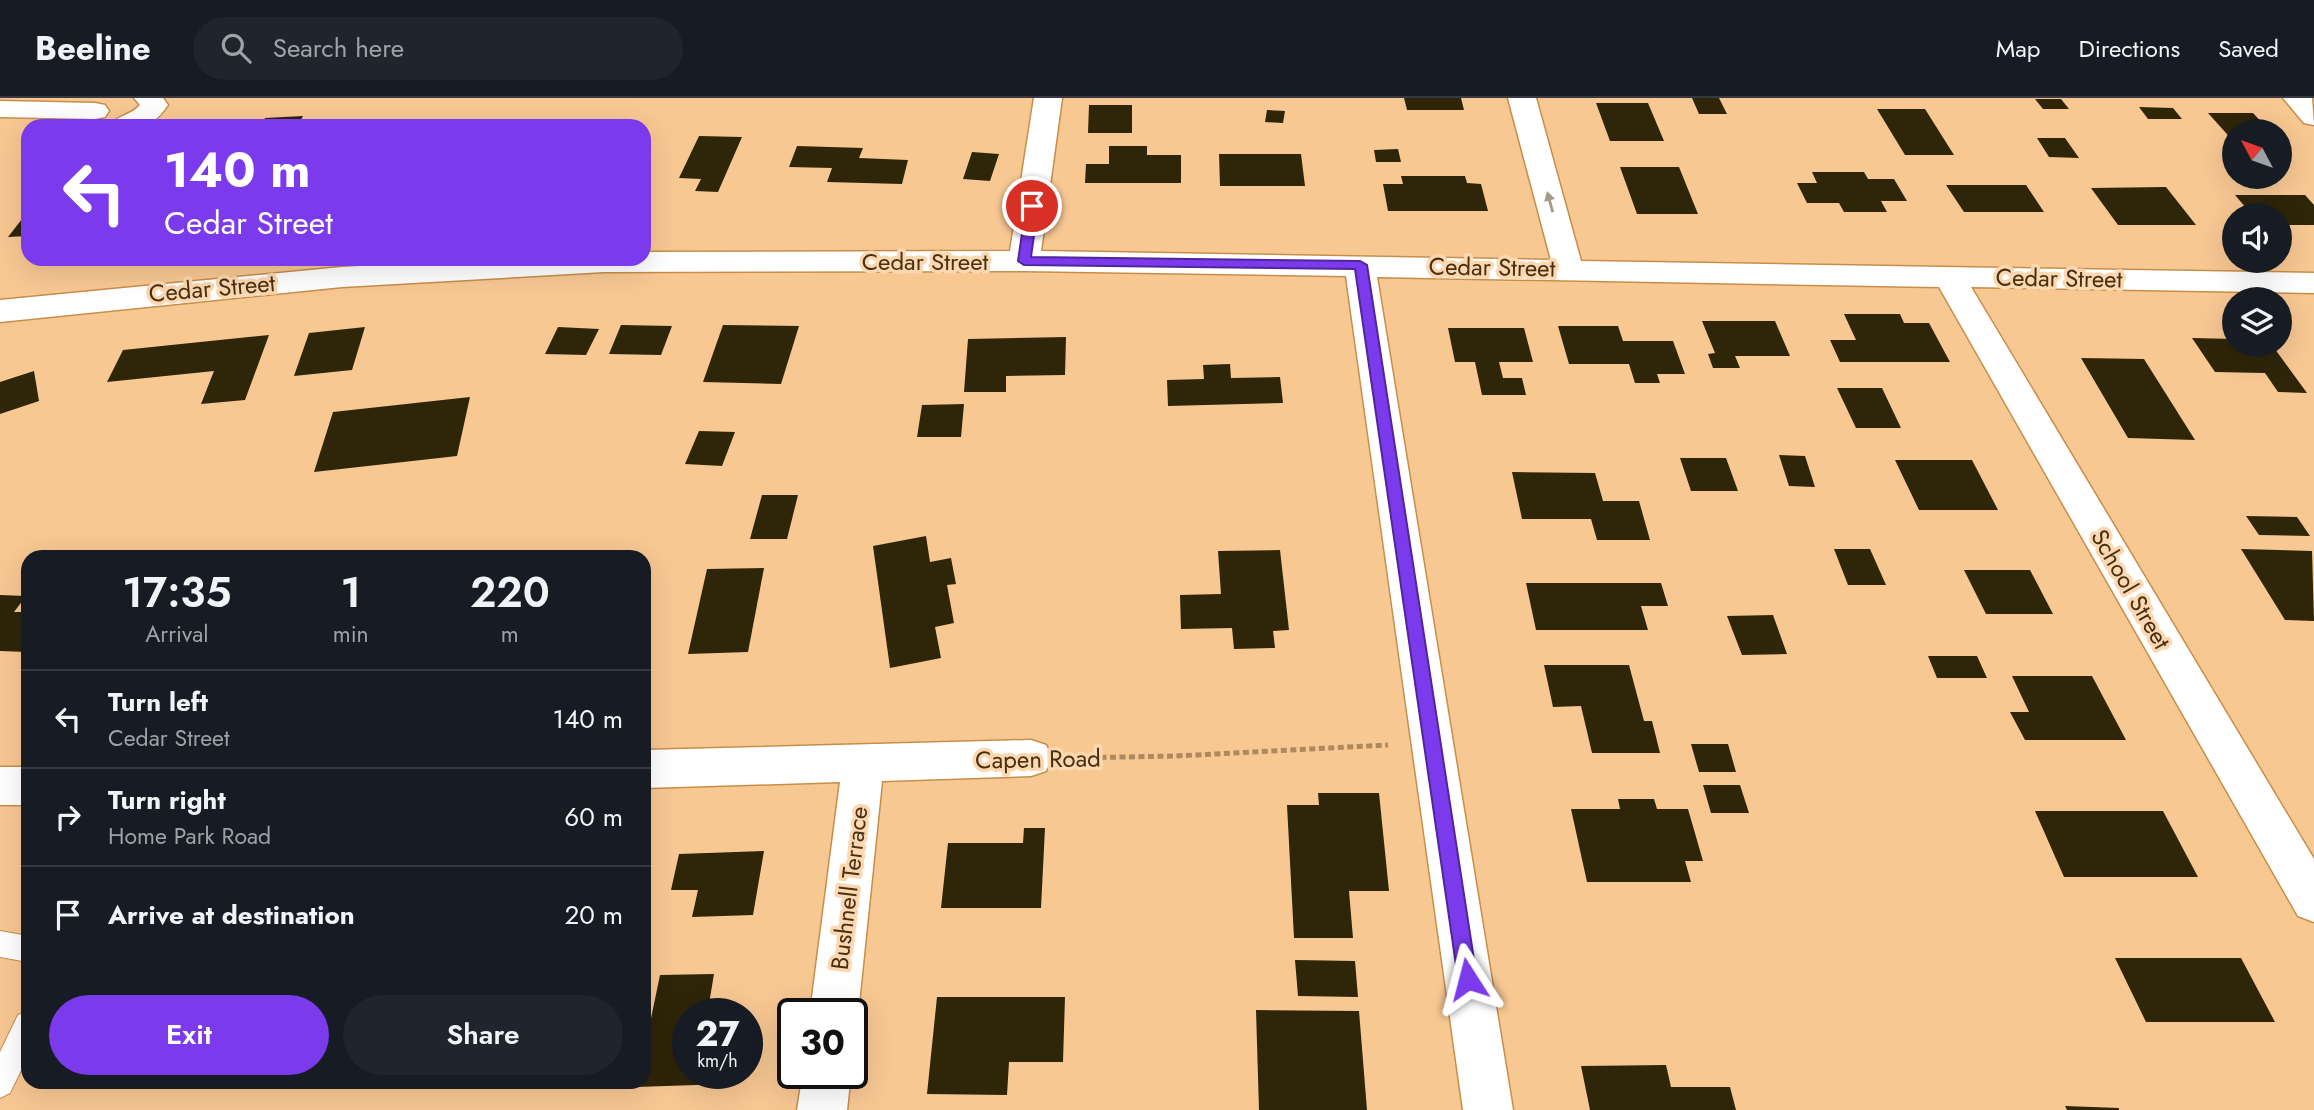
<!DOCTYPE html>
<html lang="en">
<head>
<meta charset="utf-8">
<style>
	body { margin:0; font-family:Jost,sans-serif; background:#20242c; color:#f1f3f6; height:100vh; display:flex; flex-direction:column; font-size:26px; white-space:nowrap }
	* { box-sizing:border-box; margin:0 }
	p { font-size:23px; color:#9ea1a6 }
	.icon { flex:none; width:38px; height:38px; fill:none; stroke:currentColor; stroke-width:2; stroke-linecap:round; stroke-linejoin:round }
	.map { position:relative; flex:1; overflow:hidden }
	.details { position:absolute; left:21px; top:452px; width:630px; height:539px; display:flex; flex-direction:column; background:#171b24; border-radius:21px; box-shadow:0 7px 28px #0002 }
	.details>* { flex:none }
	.hud { position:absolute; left:21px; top:21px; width:630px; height:147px; border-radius:21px; box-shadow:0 7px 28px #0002; background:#7c3aed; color:#fff; overflow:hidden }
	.needle { width:46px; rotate:311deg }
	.buttons { position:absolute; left:2222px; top:21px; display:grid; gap:14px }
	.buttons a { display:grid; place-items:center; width:70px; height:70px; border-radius:50%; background:#171b24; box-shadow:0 7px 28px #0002; font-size:35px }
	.speed { position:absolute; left:672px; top:900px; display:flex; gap:14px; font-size:35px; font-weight:700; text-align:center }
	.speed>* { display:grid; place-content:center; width:91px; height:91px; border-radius:50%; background:#171b24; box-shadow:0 7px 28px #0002; line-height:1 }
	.speed small { font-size:18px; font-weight:400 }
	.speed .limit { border:4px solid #111; border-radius:10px; background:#fff; color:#111 }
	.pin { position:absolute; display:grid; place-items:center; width:60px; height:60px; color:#fff; margin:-30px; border:4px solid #fff; border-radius:50%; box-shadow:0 2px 7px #0007 }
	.me { position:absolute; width:77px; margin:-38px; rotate:351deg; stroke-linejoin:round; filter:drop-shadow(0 0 5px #0008) }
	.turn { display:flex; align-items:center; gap:24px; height:147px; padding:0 28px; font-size:32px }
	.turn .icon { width:91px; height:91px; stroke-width:2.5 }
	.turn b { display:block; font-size:49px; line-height:60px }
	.eta { display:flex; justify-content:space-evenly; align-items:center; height:119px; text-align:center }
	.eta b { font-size:42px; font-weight:600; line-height:49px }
	.button { display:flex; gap:14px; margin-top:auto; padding:14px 28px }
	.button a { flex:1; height:80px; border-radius:42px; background:#7c3aed; color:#fff; font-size:28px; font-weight:600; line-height:80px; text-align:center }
	.button a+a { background:#20242c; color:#f1f3f6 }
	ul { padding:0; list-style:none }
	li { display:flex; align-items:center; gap:21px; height:98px; padding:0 28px; border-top:2px solid #363941 }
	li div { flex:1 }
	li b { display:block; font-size:26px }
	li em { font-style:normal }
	header { display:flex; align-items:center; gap:42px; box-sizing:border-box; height:98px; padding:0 35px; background:#171b24; border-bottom:2px solid #363941 }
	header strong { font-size:33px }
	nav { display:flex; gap:38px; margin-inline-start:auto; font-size:24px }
	.search { width:490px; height:63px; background:#20242c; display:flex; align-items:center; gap:18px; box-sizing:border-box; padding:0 24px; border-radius:38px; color:#9ea1a6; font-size:26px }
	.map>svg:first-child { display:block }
</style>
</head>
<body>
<header>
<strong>Beeline</strong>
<div class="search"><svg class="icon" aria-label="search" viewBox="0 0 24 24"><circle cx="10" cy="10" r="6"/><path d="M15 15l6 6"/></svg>Search here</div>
<nav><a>Map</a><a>Directions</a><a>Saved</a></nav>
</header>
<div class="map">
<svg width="2314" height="1012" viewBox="0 0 2314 1012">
	<rect width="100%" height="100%" fill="#f8c893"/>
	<g fill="#2f2509">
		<path d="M1404,0H1461L1464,12H1407Z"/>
		<path d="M1692,0H1719L1727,16H1699Z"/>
		<path d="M2035,1H2061L2069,11H2043Z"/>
		<path d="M1596,5H1648L1664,43H1610Z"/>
		<path d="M1089,7H1132V35H1088Z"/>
		<path d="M2139,9L2173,10L2182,21H2148Z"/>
		<path d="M1877,11H1925L1954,57H1905Z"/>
		<path d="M1267,12L1285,13L1283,25L1265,24Z"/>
		<path d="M2208,15H2253L2270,33H2235V45Z"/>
		<path d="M303,18L298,28H261L265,20Z"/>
		<path d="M699,38L742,39L718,94L695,93L701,81L679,80Z"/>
		<path d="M2037,40H2065L2079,60L2049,59Z"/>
		<path d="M797,48L863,50L859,60L908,62L902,86L827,84L832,70L789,69Z"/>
		<path d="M1109,48H1147V57H1181V85H1085L1086,66H1109Z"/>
		<path d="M1398,51L1401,64H1376L1374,52Z"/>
		<path d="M972,54L999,56L990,83L963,81Z"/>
		<path d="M1219,56H1301L1305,88H1220Z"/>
		<path d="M1620,69H1679L1698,116H1637Z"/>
		<path d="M1812,74H1864L1868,81H1894L1907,103H1881L1887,114H1844L1839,105H1807L1797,85H1817Z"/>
		<path d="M1401,78H1465L1467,85L1481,86L1488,113H1388L1383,86H1403Z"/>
		<path d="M1946,87H2026L2044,114H1964Z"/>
		<path d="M2166,89L2196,127H2118L2091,90Z"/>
		<path d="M2235,97H2305L2314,107V127H2280V117H2252Z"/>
		<path d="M22,121H28V138L8,139Z"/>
		<path d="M1844,216H1900L1904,225H1929L1950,264H1840L1830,242H1856Z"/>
		<path d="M1702,223H1775L1790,258H1735L1740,270H1713L1708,256L1715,255Z"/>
		<path d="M621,227L672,228L661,257L609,256Z"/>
		<path d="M723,227L799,228L781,286L703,284Z"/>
		<path d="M1558,228H1618L1623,243H1673L1685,276H1657L1660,285H1635L1629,266H1569Z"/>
		<path d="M365,229L352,272L294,278L309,235Z"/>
		<path d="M558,229L599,231L586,257L545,256Z"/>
		<path d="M1448,230H1524L1533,264H1499L1503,280H1522L1526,297H1482L1475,264H1455Z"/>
		<path d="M269,237L245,302L201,306L214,273L107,284L123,252Z"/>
		<path d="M1066,239L1065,277L1006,278V294H964L968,241Z"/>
		<path d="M2192,240L2235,241V247H2272L2307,295L2278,294L2265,275L2215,274Z"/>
		<path d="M2081,260L2144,261L2195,342L2128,340Z"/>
		<path d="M1230,266L1231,280L1280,279L1283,305L1168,308L1167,282L1204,281L1203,267Z"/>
		<path d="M34,273L39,303L0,316V284Z"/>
		<path d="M1837,290H1882L1901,330H1856Z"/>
		<path d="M470,299L457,358L314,374L333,314Z"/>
		<path d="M964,306L961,339H917L922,307Z"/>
		<path d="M699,333L735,334L722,368L685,366Z"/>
		<path d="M1779,357L1805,358L1815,389L1789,388Z"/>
		<path d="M1680,360H1726L1738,393H1691Z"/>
		<path d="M1895,362H1972L1998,412H1919Z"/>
		<path d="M1512,374L1595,375L1603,403H1639L1650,442H1597L1591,421H1522Z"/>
		<path d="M762,397H798L787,441H750Z"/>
		<path d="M2246,418L2297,419L2310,438L2259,437Z"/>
		<path d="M926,438L930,464L951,460L956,486L947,487L954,525L935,529L941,560L890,570L873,448Z"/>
		<path d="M1834,451H1870L1886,487H1848Z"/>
		<path d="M2241,451L2312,453L2314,523L2285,522Z"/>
		<path d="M1280,452L1289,532L1273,533L1275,550L1234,551L1232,530L1181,531L1180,497L1221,496L1218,453Z"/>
		<path d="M764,470L748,554L688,556L707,471Z"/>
		<path d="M1964,472H2030L2053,516H1986Z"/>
		<path d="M1526,485H1661L1668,508H1641L1648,532H1536Z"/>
		<path d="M0,497L26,498L14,514H28V554L0,553Z"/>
		<path d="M1773,517L1787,556L1742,557L1727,518Z"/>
		<path d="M1928,558H1977L1987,580H1937Z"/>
		<path d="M1544,567H1629L1644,623H1652L1660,655H1592L1581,608L1553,609Z"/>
		<path d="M2012,578H2092L2126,642H2025L2010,614H2029Z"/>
		<path d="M1691,646H1728L1736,674H1699Z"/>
		<path d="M1703,687H1740L1749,715H1711Z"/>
		<path d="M1318,695H1379L1389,793H1349L1353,840H1294L1287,707H1319Z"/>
		<path d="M1618,701H1654L1657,711H1688L1703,763H1685L1691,784H1587L1571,711H1620Z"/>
		<path d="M2035,713H2163L2198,779H2064Z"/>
		<path d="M1024,730H1045L1041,810H941L948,745H1023Z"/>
		<path d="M764,753L753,817L692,819L698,792H671L679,756Z"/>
		<path d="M2115,860H2241L2275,924H2146Z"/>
		<path d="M1295,862L1355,863L1358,899L1298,898Z"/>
		<path d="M714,876L708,912L738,911L737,915H688V975H727L725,986L637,989L638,984H644V954L660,877Z"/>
		<path d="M937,899H1065L1063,964H1009L1007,997L927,996Z"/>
		<path d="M1256,912L1359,913L1367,1012H1259Z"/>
		<path d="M1666,967L1671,989H1730L1736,1012H1590L1581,968Z"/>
		<path d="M2065,1008L2119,1010V1012H2067Z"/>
	</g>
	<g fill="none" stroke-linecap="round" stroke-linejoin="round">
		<defs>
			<g id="service">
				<path d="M0,833L28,838V864L0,859Z"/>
				<path d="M28,913V958L10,995L0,1000V954L18,917Z"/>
			</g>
			<g id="minor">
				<path d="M134,0H163L168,7C149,34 140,28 109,28C117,17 132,17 140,7Z"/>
				<path d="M1034,0H1062L1041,153L1551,162L1508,0H1536L1581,163L2314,175V195L1971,189L2314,761V824L2298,818L1939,189L1377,179L1513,1012H1463L1346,178L1024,173L604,174L342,189L0,224V202L342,169L483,161H644V154L1010,153Z"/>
				<path d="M2283,0H2312L2314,27L2304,25Z"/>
				<path d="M0,3L95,5L105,7L109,13L105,19L95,21L0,19Z"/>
				<path d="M1031,642L1046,647L1052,660L1046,673L1031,678L882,683L858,915L852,928V915H810L840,684L644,690V652Z"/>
				<rect x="0" y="669" width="28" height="38"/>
				<path d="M803,975H851L847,1012H797Z"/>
			</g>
		</defs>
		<use href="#service" stroke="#c78e4a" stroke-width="2"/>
		<use href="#minor" stroke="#c78e4a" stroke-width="3"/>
		<path stroke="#af895e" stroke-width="5" stroke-dasharray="6 3.5" stroke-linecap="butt" d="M1072,660L1175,658L1388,647"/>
		<use href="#service" fill="#fff" fill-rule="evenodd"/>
		<use href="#minor" fill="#fff" fill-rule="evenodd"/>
	</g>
	<defs><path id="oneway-solid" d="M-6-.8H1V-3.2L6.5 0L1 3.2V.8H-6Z" transform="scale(1.75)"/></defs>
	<use fill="#a49889" href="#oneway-solid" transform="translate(1550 104) rotate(-105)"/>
	<path fill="#7c3aed" stroke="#51269a" stroke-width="2" d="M1032,105L1038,108L1031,159L1360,163L1367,167L1477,881L1475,888L1468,891L1461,888L1458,881L1355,171L1024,167L1018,163L1026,108Z"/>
	<g text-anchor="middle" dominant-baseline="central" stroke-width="7" stroke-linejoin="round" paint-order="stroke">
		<g font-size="24" fill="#483013" stroke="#fcd7b0">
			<text x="925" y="163">Cedar Street</text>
			<text transform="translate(1492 169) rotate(1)">Cedar Street</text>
			<text transform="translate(2059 180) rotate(1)">Cedar Street</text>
			<text transform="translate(212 190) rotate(-5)">Cedar Street</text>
			<text transform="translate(2131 491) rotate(60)">School Street</text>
			<text transform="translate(1038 661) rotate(-1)">Capen Road</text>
			<text transform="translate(849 790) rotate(-83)">Bushnell Terrace</text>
		</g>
	</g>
</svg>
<div class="buttons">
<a><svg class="needle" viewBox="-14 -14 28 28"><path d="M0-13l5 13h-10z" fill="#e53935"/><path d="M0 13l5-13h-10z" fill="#9ea1a6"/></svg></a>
<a><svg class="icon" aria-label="sound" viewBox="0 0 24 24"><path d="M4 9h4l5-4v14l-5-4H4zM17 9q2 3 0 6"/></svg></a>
<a><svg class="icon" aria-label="layers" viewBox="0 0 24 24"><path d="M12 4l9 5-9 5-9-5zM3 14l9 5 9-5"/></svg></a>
</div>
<div class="speed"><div>27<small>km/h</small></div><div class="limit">30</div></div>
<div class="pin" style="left:1032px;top:108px;background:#d93025"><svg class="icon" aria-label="arrive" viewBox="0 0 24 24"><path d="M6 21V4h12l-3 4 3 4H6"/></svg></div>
<svg class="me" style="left:1468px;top:881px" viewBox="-20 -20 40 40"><path d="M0-17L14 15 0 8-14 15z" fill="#7c3aed" stroke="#fff" stroke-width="4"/></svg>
<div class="hud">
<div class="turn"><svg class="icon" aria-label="left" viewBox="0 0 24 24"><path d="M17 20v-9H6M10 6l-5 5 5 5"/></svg><div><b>140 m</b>Cedar Street</div></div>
</div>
<section class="details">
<div class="eta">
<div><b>17:35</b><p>Arrival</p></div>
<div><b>1</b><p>min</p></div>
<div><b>220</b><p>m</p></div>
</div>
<ul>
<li><svg class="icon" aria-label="left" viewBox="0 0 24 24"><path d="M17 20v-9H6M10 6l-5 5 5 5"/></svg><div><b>Turn left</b><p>Cedar Street</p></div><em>140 m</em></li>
<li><svg class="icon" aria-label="right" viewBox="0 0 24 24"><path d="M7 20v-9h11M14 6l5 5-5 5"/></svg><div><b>Turn right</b><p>Home Park Road</p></div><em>60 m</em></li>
<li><svg class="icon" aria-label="arrive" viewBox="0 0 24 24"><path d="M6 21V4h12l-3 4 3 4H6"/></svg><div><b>Arrive at destination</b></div><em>20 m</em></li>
</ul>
<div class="button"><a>Exit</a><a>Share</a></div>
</section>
</div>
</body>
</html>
